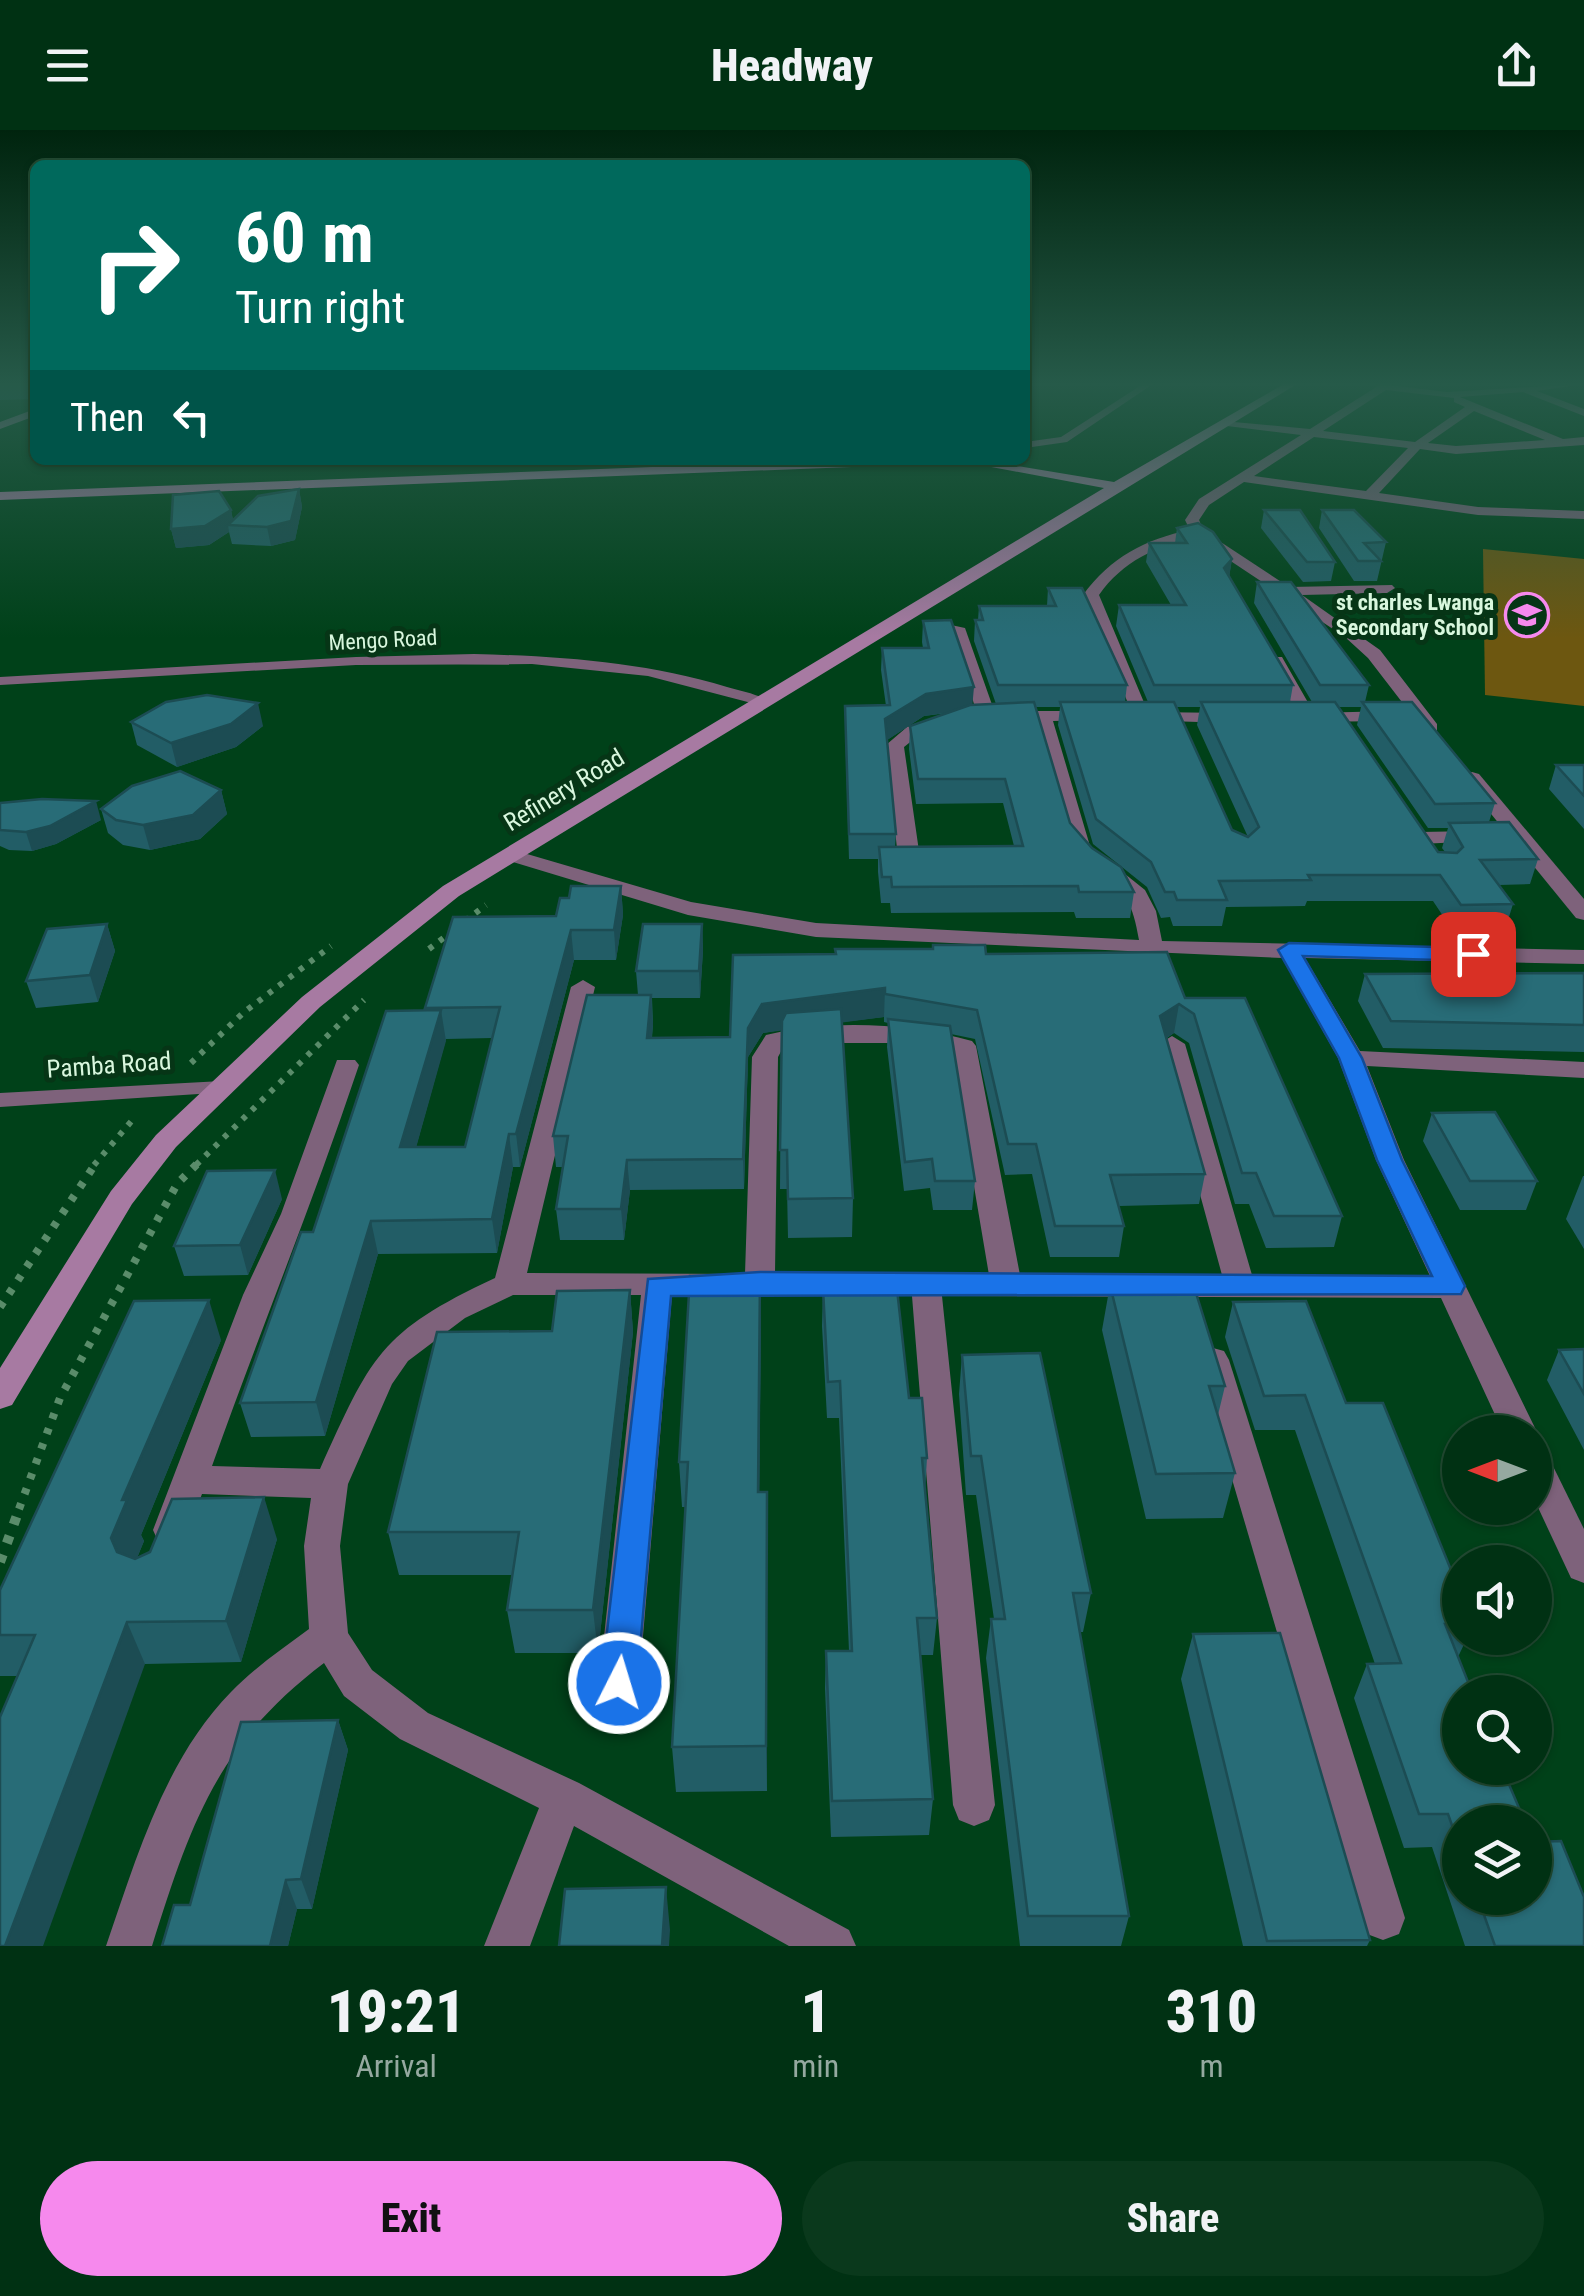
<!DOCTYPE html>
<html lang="en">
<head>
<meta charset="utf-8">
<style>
	body { margin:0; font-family:"Roboto Condensed",sans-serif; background:#0a391c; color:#f1f3f6; height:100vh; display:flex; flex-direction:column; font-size:38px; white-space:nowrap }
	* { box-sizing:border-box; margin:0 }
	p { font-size:32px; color:#95a9a0 }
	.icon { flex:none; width:55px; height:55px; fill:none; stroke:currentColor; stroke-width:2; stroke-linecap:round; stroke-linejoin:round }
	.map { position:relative; height:1816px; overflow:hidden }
	.drawer { display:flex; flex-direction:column; background:#003113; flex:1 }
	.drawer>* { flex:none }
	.banner { position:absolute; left:30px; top:30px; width:1000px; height:305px; border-radius:15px; box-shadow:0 2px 8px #0004,0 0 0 2px #224c33; background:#00695c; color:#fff; overflow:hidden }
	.needle { width:65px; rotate:270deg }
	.controls { position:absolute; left:1442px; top:1285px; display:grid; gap:20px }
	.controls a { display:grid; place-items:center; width:110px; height:110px; border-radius:50%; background:#003113; box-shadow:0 2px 8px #0004,0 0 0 2px #224c33; font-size:50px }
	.pin { position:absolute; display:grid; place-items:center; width:85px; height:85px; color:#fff; margin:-42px; border-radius:20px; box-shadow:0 5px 15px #0006 }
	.me { position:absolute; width:110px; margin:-55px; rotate:5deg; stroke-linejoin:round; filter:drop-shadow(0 0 8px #0008) }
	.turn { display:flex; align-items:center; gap:35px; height:210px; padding:0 40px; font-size:45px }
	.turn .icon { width:130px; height:130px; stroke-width:2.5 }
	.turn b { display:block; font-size:70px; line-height:85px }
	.then { display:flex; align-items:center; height:95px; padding:0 40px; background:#0003; gap:20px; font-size:38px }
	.eta { display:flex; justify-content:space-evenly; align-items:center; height:170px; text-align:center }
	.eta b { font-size:60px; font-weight:800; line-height:70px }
	.action { display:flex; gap:20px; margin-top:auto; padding:20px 40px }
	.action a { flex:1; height:115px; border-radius:60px; background:#f689ed; color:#111; font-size:40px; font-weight:800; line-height:115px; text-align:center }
	.action a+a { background:#0a391c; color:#f1f3f6 }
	header { display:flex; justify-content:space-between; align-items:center; height:130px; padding:0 40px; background:#003113; font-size:45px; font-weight:800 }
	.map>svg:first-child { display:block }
</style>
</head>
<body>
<header><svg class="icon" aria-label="menu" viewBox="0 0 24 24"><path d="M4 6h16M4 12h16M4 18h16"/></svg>Headway<svg class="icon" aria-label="share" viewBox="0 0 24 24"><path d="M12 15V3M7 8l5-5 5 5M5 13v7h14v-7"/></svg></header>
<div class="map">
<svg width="1584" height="1816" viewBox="0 0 1584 1816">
	<rect width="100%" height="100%" fill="#004119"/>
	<path fill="#6d5710" d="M1483,419L1584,429V576L1485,565Z"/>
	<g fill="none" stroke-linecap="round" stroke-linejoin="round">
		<g stroke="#5a8c6a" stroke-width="6" stroke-dasharray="5 8" stroke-linecap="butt">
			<path d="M465,791L486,775"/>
			<path d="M429,819L455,799"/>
			<path d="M191,933L243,883L331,816"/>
			<path d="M94,1035L135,987"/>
			<path d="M196,1035L364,870"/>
		</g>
		<g stroke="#5a8c6a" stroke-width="8" stroke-dasharray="6 10" stroke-linecap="butt">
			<path d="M0,1177L96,1033"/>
			<path d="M19,1379L60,1268L177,1054L198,1033"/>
		</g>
		<path stroke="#5a8c6a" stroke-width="10" stroke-dasharray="8 12" stroke-linecap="butt" d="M0,1432L20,1377"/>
		<g fill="#7e627b" fill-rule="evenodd">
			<path d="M1025,254H1033L1025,259Z"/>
			<path d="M1143,254H1153L1067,312L1025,318V312L1061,307Z"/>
			<path d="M474,524C559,526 645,532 727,557C741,561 758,564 770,572L763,576L648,546L532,534L356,535L0,555V547L356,527Z"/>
			<path d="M222,951L229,952L232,957L229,962L0,977V963Z"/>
		</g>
		<g fill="#7e627b" fill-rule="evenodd">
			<path d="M1381,254L1447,262L1583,254L1537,261L1584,279V286L1523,262L1460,267L1563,309L1584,307V315L1456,324L1420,319L1379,363L1478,377L1584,381V389L1478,385L1244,352L1209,375L1199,390L1204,401L1289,457L1392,455L1395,458L1387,463L1302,465L1380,520L1437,594V602H1425L1368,528L1345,507L1196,408C1157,415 1122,432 1099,465L1148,582L1231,583L1240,588L1231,593L1135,590L1083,465C1110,428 1145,409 1190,400L1185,390L1199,369L1301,305L1227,296L1223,291L1310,299ZM1386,260L1454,268V272L1465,277L1415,312L1323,301ZM1474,281L1545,310L1456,316L1428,313ZM1314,307L1408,318L1366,361L1254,346Z"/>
			<path d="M951,495L965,498L996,586L993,590L978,586L949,498Z"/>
			<path d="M1270,527H1282L1314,583L1391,581L1400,586L1391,591L1302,592L1268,531Z"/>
			<path d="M1091,581L1100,586L1097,590L1053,591L1090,716L1145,760L1156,781L1162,811L1584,820V834L1305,828L1360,921L1584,932V948L1367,936L1404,1030L1537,1302L1535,1306L1503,1302L1441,1168L942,1166L995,1675L989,1690L974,1696L959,1690L953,1675L912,1166L672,1165L639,1553L633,1566L619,1571L605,1566L599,1553L641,1165H513L465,1188L408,1231L392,1254L348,1354L340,1416L348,1503L372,1540L428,1583L579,1653L849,1800L856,1816H789L574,1696L530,1816H484L539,1678L400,1609L344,1566L324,1533C217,1614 191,1693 152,1816H106C136,1729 165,1629 231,1562C254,1538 282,1519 309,1499L304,1416L311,1368L202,1364L184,1411L171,1415L158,1411L153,1400L243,1165L281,1084L337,930H355L359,935C314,1070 260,1201 212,1336L320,1339C371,1227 379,1202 495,1148L571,857L583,850L595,857L527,1143L745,1144L752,927L766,905C829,889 910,893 972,911L976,916L1020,1145H1222L1159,914L1172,906L1185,914L1252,1145L1430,1146L1376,1030L1338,928L1282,828L816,807L688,785L503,729L500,725L510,719L691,772L816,793L1139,810C1128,736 1099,764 1070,716L1035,591H1006L997,586L1006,581ZM816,913H898L951,920L989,1145L775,1144L778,927L784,916Z"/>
			<path d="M941,587L950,592L947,596L919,605L904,617L920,728L909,734L898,728L886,615L907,597Z"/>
			<path d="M1472,642L1479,644L1584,769V790L1576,788L1465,652V644Z"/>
			<path d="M1475,701L1482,703V711L1420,714L1410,708L1420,702Z"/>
			<path d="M1213,1218L1224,1221L1229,1230L1405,1788L1399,1804L1383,1810L1367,1804L1361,1788L1197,1230L1202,1221Z"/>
			<path d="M1535,1320L1547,1324L1584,1399V1453L1571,1448L1535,1371Z"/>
		</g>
		<g fill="#a77aa2" fill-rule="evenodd">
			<path d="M1284,254H1297L459,766L320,877L176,1017L132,1074L12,1275L0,1279V1238L111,1061L156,1005L302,867L443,756L1104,358L954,330H982L1114,352Z"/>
			<path d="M35,279V286L0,299V292Z"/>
			<path d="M833,330H934L928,334L0,370V362Z"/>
		</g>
	</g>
	<g fill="#225d66" fill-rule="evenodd">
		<path d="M0,254H35V269L0,270Z"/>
		<path d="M299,359L302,377L295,410L271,416L232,414L229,402L209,415L176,418L171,399L231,380L233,390Z"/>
		<path d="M1264,380L1335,432L1331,451L1303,452L1261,398Z"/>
		<path d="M1322,380L1386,412L1377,451H1354L1319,398Z"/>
		<path d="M1177,398L1232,429L1229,447L1293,555L1290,572H1312L1254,473L1257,452L1369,555L1365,572L1495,673L1489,692L1538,729L1530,754L1499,755L1513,774L1505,800L1453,801L1433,771H1307L1305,776L1226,777L1222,796H1173L1170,787L1161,788L1147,757L1093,714L1058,595L1060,577H1036L1070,693L1134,762L1130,788H1076L1074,782L891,783L890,773H881L878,742V729H849L845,598V576H886L881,540L882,518H923L922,512L923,491L972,575L996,574L974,511L975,490H978L979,476H1047L1048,458L1127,555L1125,572H1148L1116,496L1119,475H1171L1146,432L1149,413H1175ZM1176,577H1200L1197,595L1248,707L1232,700ZM1338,577H1361L1357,595L1428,698H1448L1442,718L1445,722H1438ZM948,583L910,596L909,619L916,674L1003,673L1014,716L895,717L896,704L887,610L924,586Z"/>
		<path d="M131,592L263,596L236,617L177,637L137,615Z"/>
		<path d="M1556,635H1584V699L1549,659Z"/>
		<path d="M221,660L227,684L200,709L150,720L123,715L108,703L101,679Z"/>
		<path d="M0,673L101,690L56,714L32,721L9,720L0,716Z"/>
		<path d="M621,756L623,785L616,830H574L520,1037H513L497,1123L378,1124L325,1306L251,1307L240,1273L313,1102L425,880V878L556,786ZM492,908L465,1017H416L446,909Z"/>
		<path d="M107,794L115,821L98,872L36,878L26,851Z"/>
		<path d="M702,794L703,820L700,868H652L653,894L652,908L730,907L986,824L1185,868L1342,1086L1334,1117L1266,1118L1249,1074H1235L1189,913L1174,903L1167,908L1205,1044L1199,1074L1119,1076L1124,1096L1119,1127H1050L1032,1044L1005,1045L975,909L951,904L975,1051L972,1080H933L930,1058L904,1061L887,917L888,893L884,892V887L842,892L853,1068L852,1107L788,1108L787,1059H780L781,900L763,903L748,927L744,1059L630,1060L624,1110H560L556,1079L563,1037H556L553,1006L638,865L636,841Z"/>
		<path d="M1584,843V922L1383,918L1358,871L1365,844Z"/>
		<path d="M1432,983L1537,1051L1526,1080H1460L1423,1011Z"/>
		<path d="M1583,1046H1584V1119L1566,1089Z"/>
		<path d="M282,1069L248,1145L184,1146L174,1116Z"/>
		<path d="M1110,1155L1182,1163L1225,1256L1218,1285L1235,1343L1223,1388L1146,1389L1102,1200Z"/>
		<path d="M823,1159L909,1268L927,1328L925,1361L937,1488L933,1525H920L933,1669L929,1705L831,1707L825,1558L826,1521H849L839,1288H827L822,1196Z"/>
		<path d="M630,1160L633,1202L598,1523H515L507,1480L513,1445H399L388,1402L552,1201Z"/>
		<path d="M1233,1172L1346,1273L1460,1462V1508H1467L1458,1527L1460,1768H1535L1584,1816H1465L1432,1717L1404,1718L1354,1568L1367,1534H1375L1295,1300H1255L1225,1207Z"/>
		<path d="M761,1190L759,1362L767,1407V1661L676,1662L672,1617L685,1377H682L679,1332Z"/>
		<path d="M221,1210L141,1405L144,1411L137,1428L277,1409L241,1532L145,1534L18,1546H0V1460Z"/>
		<path d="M1584,1219V1320L1547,1250L1559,1220Z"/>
		<path d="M962,1225L1091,1463L1083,1502H1080L1129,1786L1121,1816H1020L986,1528L991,1489H994L976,1365H966L959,1264Z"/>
		<path d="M1193,1504L1370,1810L1367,1816H1243L1181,1549Z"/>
		<path d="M338,1590L348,1620L312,1779H297L288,1816H162L190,1775Z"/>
	</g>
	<g fill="#1c4c53">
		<path d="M299,359L302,377L295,410L271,416L267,397Z"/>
		<path d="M231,380L234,395H228L229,402L209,415L176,418L171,399Z"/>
		<path d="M1232,429L1229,448L1224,438Z"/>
		<path d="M974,557L972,579L924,586L884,612L885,589L926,564Z"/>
		<path d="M258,573L263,596L236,617L177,637L171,613Z"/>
		<path d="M221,660L227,684L200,709L150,720L143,695Z"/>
		<path d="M96,671L101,690L56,714L32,721L26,702Z"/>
		<path d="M621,756L623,785L616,830L614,800Z"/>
		<path d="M107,794L115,821L98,872L90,845Z"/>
		<path d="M702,794L703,820L700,868L699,841Z"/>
		<path d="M571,800L574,830L520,1037L516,1004Z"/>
		<path d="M885,858L884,887L763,903L748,927L744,1059L743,1029L748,898L762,874Z"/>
		<path d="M651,865L653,894L649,937L647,908Z"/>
		<path d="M1179,874L1174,903L1155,915L1160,886Z"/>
		<path d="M441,880L446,911L407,1050L400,1017Z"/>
		<path d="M509,1004L513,1037L497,1123L492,1089Z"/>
		<path d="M627,1030L630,1060L624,1110L621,1079Z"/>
		<path d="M275,1040L282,1069L248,1145L240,1115Z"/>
		<path d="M371,1091L378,1124L325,1306L316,1272Z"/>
		<path d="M760,1146L761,1190L759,1407L758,1362Z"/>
		<path d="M630,1160L633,1202L598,1523L593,1480Z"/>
		<path d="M209,1170L221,1210L141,1405L144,1411L128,1450L111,1408L122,1370Z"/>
		<path d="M767,1362V1661L766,1616Z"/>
		<path d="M264,1367L277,1409L241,1532L226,1491Z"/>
		<path d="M127,1492L145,1534L43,1816H5Z"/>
		<path d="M338,1590L348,1620L312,1779L301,1749Z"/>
		<path d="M286,1750L297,1779L288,1816H270Z"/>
		<path d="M666,1757L670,1800L669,1816H662Z"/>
	</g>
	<g fill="#286c77" stroke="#1c4c53" stroke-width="2.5">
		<path d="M299,359L291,391L267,397L228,395L258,366Z"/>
		<path d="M219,361L231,380L205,396L171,399L173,365Z"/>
		<path d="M1264,380H1300L1335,432H1307Z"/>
		<path d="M1322,380H1354L1386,412L1364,413L1381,431H1358Z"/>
		<path d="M1198,393L1213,402L1232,429L1224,438L1293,555H1154L1119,475H1186L1149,413H1187L1177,398Z"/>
		<path d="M1257,452H1291L1369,555H1320Z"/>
		<path d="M1048,458H1082L1127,555H998L975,490H983L979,476H1056Z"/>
		<path d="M951,490L974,557L926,564L885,589L896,704H849L845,576L890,575L882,518H929L923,491Z"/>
		<path d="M207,565L258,573L231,594L171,613L131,592L166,572Z"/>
		<path d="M1034,572L1070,693L1092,718L1121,737L1134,762H1079L1078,756L892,757L891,747H882L879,717L1023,716L1005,649H918L910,596L970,575Z"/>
		<path d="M1060,572H1174L1232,700L1248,707L1259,697L1201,572H1335L1438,722L1457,723L1463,717L1449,693L1509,692L1538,729L1480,730L1513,774L1461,775L1440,745H1308L1311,750L1219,751L1227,770H1177L1174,762H1165L1151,732L1096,689Z"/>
		<path d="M1362,572H1412L1495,673L1435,674Z"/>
		<path d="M1556,635H1584V666Z"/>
		<path d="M180,641L221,660L193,685L143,695L116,690L101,679L132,656Z"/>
		<path d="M42,669L96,671L50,696L26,702L0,700V673Z"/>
		<path d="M571,756H621L614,800H571L516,1004H509L492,1089L371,1091L316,1272L240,1273L301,1102H313L386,881L441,880L400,1017H465L500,877L425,878L453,787L556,786L560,768H569Z"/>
		<path d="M107,794L90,845L26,851L47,799Z"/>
		<path d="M643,794H702L699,841H636Z"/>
		<path d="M933,815H985L986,824L1167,822L1185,868H1245L1342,1086H1274L1256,1043H1242L1194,884L1179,874L1160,886L1205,1044L1110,1045L1124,1096H1055L1036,1014H1008L977,880L885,864V858L762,874L748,898L743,1029L627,1030L621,1079H556L568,1006H553L587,865H651L647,908L730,907L733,825L836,824L835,819H933Z"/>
		<path d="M1584,843V895L1391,891L1365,844Z"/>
		<path d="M841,879L853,1068L788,1069L787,1020H780L782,891L786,883Z"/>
		<path d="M888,889L950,896L975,1051H935L932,1029L905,1032Z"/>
		<path d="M1495,982L1537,1051H1470L1432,983Z"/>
		<path d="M275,1040L240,1115L174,1116L207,1041Z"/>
		<path d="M690,1146H760L758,1362H767L766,1616L672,1617L688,1332H679Z"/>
		<path d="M1110,1155H1179L1182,1163H1196L1225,1256H1209L1235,1343L1156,1344Z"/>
		<path d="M823,1159H897L909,1268H922L927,1328H922L937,1488H917L933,1669L832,1671L826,1521H852L840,1251L828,1252Z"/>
		<path d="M630,1160L593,1480H507L519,1402H388L437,1202L552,1201L557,1161Z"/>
		<path d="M209,1170L122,1370H127L111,1408L117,1422L135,1429L150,1422L172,1369L264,1367L226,1491L127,1492L5,1816H0V1587L35,1505H0V1460L134,1171Z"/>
		<path d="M1306,1171L1346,1273H1383L1460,1462V1493L1445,1494L1472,1562H1460V1638H1502L1525,1692H1460V1718L1448,1684H1419L1367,1534L1401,1533L1305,1265L1264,1266L1233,1172Z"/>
		<path d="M1584,1219V1264L1559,1220Z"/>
		<path d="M1040,1223L1091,1463H1073L1129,1786H1028L991,1489H1005L981,1326H971L962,1225Z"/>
		<path d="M1280,1503L1370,1810L1267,1811L1193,1504Z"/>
		<path d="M338,1590L301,1749L286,1750L270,1816H162L174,1775H190L241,1592Z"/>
		<path d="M1561,1711L1584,1767V1816H1495L1478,1768H1535V1712Z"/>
		<path d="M666,1757L662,1816H559L565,1759Z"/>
	</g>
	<linearGradient id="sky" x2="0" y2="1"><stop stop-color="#00240e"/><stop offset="0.5" stop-color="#265a49"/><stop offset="1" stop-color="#265a49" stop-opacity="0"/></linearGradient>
	<rect width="1584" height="508" fill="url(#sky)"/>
	<path fill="#1a73e8" stroke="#114b97" stroke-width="2.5" d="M1289,813L1473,818L1484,824L1473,831L1303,826L1362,928L1402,1030L1465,1156L1461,1164L671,1166L637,1553L631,1565L619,1569L606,1565L601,1553L648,1149L760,1142L1432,1146L1377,1030L1339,928L1278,820Z"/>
	<defs>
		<symbol id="school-ring" viewBox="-11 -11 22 22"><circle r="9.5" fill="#063516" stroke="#f689ed" stroke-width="1.5"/><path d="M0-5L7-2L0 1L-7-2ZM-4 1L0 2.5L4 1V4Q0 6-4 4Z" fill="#f689ed"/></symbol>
	</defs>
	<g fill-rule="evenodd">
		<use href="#school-ring" x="1502" y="460" width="50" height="50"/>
	</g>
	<g text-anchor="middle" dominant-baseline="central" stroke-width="10" stroke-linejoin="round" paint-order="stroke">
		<g font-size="22" font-weight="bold" fill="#d9f7de" stroke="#063516" text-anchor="end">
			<text x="1494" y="472">st charles Lwanga<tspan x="1494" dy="25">Secondary School</tspan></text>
		</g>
		<g font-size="22" fill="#d9f7de" stroke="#063516">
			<text transform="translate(383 510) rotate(-3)">Mengo Road</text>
		</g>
		<g font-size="25" fill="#d9f7de" stroke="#063516">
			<text transform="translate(564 660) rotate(-31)">Refinery Road</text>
			<text transform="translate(109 935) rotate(-4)">Pamba Road</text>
		</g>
	</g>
</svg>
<div class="controls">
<a><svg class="needle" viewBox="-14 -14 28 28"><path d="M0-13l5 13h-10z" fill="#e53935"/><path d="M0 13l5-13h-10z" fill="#95a9a0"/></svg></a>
<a><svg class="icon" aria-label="sound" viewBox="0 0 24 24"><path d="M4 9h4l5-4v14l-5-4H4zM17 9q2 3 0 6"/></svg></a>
<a><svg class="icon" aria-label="search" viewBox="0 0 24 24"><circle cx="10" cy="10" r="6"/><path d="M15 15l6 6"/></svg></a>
<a><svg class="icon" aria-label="layers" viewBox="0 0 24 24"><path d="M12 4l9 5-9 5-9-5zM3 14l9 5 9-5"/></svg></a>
</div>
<div class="pin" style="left:1473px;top:824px;background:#d93025"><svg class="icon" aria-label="arrive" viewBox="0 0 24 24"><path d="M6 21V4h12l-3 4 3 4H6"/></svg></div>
<svg class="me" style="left:619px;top:1553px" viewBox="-20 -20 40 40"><circle r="17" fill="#1a73e8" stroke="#fff" stroke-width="3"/><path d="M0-11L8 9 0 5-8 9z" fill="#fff"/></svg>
<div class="banner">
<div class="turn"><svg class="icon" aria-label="right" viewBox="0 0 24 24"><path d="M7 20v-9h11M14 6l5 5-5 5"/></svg><div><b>60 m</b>Turn right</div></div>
<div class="then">Then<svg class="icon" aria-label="left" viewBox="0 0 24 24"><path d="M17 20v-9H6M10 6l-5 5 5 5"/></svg></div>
</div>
</div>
<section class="drawer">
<div class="eta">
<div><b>19:21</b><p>Arrival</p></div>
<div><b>1</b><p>min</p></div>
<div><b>310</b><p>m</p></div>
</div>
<div class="action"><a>Exit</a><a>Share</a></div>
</section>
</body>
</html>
